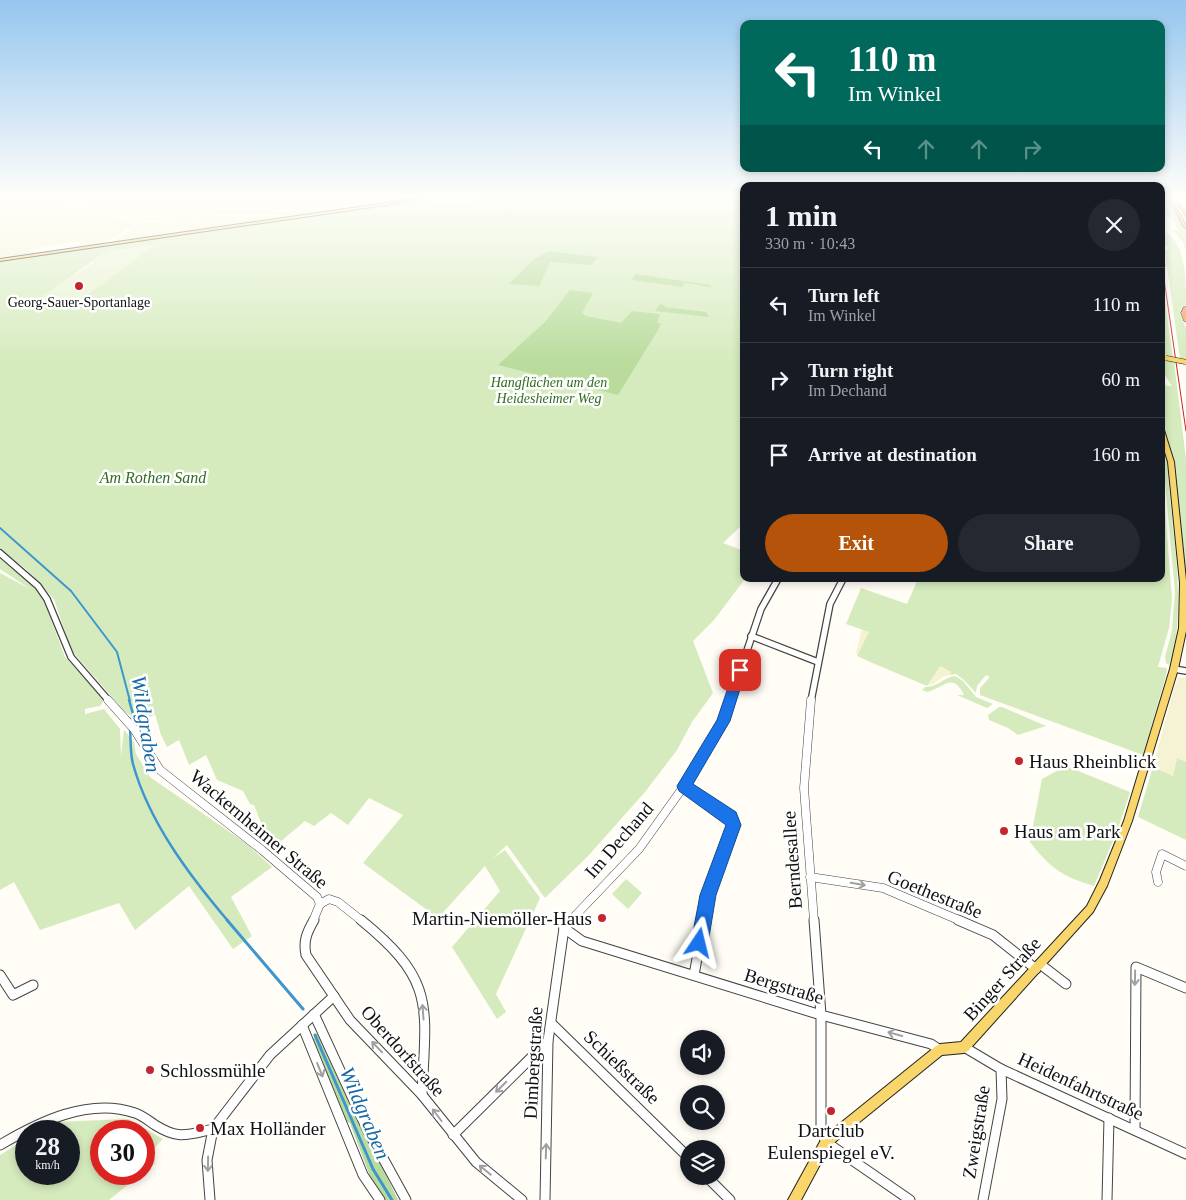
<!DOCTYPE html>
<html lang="en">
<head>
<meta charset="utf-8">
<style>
	body { margin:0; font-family:Georgia,serif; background:#242831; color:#f1f3f6; height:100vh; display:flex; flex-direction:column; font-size:19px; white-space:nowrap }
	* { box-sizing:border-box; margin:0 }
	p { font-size:16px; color:#9ea1a6 }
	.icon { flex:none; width:28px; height:28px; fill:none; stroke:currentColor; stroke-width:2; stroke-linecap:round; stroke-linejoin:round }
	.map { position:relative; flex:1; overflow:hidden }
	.details { position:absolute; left:740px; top:182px; width:425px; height:400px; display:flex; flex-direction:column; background:#171b24; border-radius:10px; box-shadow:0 2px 8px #0003 }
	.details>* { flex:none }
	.guide { position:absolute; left:740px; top:20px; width:425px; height:152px; border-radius:10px; box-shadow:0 2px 8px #0003; background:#00695c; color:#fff; overflow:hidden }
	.fabs { position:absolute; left:680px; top:1030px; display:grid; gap:10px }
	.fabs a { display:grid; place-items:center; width:45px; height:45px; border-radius:50%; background:#171b24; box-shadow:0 2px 8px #0003; font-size:25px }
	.speed { position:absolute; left:15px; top:1120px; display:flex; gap:10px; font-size:25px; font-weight:700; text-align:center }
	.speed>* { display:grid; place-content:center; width:65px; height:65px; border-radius:50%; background:#171b24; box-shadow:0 2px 8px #0003; line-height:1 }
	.speed small { font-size:12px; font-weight:400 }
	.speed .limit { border:8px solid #d22; background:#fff; color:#111 }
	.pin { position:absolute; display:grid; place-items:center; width:42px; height:42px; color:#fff; margin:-21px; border-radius:10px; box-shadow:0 2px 8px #0006 }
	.me { position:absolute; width:55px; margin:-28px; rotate:10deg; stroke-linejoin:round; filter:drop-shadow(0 0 4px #0008) }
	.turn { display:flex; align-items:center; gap:18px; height:105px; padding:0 25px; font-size:22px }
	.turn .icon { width:65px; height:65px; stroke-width:2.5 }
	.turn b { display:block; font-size:35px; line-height:42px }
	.lanes { display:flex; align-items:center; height:48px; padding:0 25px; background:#0003; justify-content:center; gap:25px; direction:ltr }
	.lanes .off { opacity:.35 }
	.round { display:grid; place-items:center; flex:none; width:52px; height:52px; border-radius:26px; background:#242831 }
	.headline { display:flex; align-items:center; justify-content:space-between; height:85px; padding:0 25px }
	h1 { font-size:30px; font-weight:700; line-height:38px }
	.primary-button { display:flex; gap:10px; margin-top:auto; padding:10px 25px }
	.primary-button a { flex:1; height:58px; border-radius:30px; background:#b45309; color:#fff; font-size:20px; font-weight:700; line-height:58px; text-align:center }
	.primary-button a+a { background:#242831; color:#f1f3f6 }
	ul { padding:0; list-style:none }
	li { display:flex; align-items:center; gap:15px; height:75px; padding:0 25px; border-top:1px solid #363941 }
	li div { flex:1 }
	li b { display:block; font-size:19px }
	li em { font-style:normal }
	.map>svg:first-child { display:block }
</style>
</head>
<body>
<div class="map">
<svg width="1186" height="1200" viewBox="0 0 1186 1200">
	<rect width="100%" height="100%" fill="#fffdf5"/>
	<g fill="#f6f3d4">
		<path d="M0,196H48L43,198L122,218L120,219L138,222L103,244L76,248L84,240L27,250L35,254L0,259V207H7L0,206Z"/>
		<path d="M51,196H237L192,222L134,220L49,197Z"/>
		<path d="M239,196H388L377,204L316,213L215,210Z"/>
		<path d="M211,212L303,215L173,234L192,223H215L194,222Z"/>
		<path d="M142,222L189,223H190L170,234L112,243Z"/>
		<path d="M862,628L918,653L951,672L950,675L944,676L932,685H925L869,662L856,653Z"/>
		<path d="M1186,677V762L1177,759L1173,776L1153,767L1174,688L1178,678Z"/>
	</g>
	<g fill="#d5ebbd">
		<path d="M451,196L441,205L494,196H744V523L723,543L744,551L745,579L714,620L693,641L713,693L692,722L677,750L645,792L588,856L545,898L507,845L493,858L505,850L540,898L496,994L506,1012L497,1019L452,947L500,891L485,866L438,918L363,863L403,815L369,798L348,825L331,813L314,826L305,821L274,847L270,845L254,805L250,804L243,791L217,780L206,755L189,765L179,740L167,747L161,735L155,714L141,723L124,711L71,650L54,599L27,570L0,549V260L117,244L32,304H71L63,310H65L75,302L93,262L119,243L415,199L444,201Z"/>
		<path d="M1161,196H1166L1186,233V251L1183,242L1173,230H1178L1172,218L1161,216V213H1165L1161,212V208L1170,209Z"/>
		<path d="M215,210L316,213L303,215L211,212Z"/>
		<path d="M1161,230C1186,240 1186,277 1186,305L1181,308L1180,313L1186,328V360L1180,359L1165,252L1169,247L1163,244Z"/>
		<path d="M1161,270L1162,279L1173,358L1161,356Z"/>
		<path d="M1161,360L1174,362L1186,459V578L1175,468L1168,439L1161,424V385L1172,386L1161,369Z"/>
		<path d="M1161,437C1169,456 1168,477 1170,497C1175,545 1186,621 1169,665L1166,663L1165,657L1172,631L1175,592Z"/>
		<path d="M1161,508L1165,509L1172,599L1169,628L1158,667L1167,668L1166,676L1143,755L980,695V688L990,677L986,675L977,686L976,693L964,680L956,674L950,675L951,672L940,666L927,686L857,656L869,632L846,624L861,588L907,604L918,579H1161Z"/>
		<path d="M0,556L41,593L65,657L103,698V702L100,706L85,709V714L104,709L120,729L121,756L124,730L134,742L136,754L150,777L247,844L272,867L231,897L252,936L233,949L189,886L135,930L119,903L40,930L14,882L0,890V573L30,589L0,569Z"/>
		<path d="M955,676L963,681L976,697L993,704L987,708L957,695H964C953,671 943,688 927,692L922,690L925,687C939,687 942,678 955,676Z"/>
		<path d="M999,707H1002L1046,726L1018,735L1008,728L989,720L988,715Z"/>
		<path d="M1177,758L1186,762V840L1138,817L1153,767L1173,776Z"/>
		<path d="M1066,766L1130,792L1118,829L1094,886C1063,877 1050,868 1030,842L1042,779Z"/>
		<path d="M626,879L642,893L628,909L612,894Z"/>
		<path d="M128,1119L163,1139L153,1149L155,1163L144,1172V1131H101V1174H141L109,1200H0V1155L26,1139V1174H69V1131H38L53,1122Z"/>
	</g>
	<g fill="#b9dc9c">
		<path d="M548,251L598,257L592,265L550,262L539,286L509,284L533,260Z"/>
		<path d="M635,274L711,285V287L685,283L682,287L632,280Z"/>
		<path d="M570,290L593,293L582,313L586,316L621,323L632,311L660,314L657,323H661L658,330L618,395L498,365L545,322Z"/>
		<path d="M660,304L665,305L664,307L706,312L709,317L655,311Z"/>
		<path d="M317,1033L321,1036L398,1200H385L371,1179L350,1123L345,1121L311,1042Z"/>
	</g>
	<path fill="#e6f2cf" d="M156,244L75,304L31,303L111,251Z"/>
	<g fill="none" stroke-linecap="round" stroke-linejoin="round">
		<path stroke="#3f96cf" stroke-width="2" d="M0,528L71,591L117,652L130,701"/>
		<g stroke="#3f96cf" stroke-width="2.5">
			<path d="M129,700L133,714L131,721"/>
			<path d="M130,729C131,740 130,753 133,764C149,822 189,875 228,921"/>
		</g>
		<g stroke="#3f96cf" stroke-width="3">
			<path d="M227,920L303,1009"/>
			<path d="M315,1035L373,1169L392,1200"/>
		</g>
		<defs>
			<g id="minor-far2">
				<path d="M0,553L38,586L47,599L71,657L109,701"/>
				<path d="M751,636L818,662"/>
				<path d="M1174,669L1186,671"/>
				<path d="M730,701L761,609L778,579"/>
				<path d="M811,701L830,604L843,579"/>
			</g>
			<g id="minor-far1">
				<path d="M108,700L134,729L160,770L262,850L317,897L320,904"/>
				<path d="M811,700L804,788L814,921"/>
				<path d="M684,786L730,817L734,825L708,895L703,921"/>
				<path d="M810,877L883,888L961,921"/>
				<path d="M1158,882L1156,872L1162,854L1186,866"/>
				<path d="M320,904L329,899L338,902L362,921"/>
				<path d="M313,921L320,904"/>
				<path d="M570,921L639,849L684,786L723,721L730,700"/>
			</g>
			<g id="minor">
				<path d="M314,920C307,932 303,941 306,955L350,1020L422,1095L476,1162L522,1200"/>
				<path d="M361,920C436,981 426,1005 422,1095"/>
				<path d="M814,920L821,1015V1131L826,1142L910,1200"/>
				<path d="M958,920L993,935L1036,969"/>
				<path d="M564,928L572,920"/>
				<path d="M564,928L582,941L821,1015L931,1044L940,1050"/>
				<path d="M1040,964L1066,984"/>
				<path d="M0,975L13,995L33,985"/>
				<path d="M694,975L704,920"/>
				<path d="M314,1014L367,1129L406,1200"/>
				<path d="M551,1023L689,1158"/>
				<path d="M302,1025L363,1175L380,1200"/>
				<path d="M964,1047L1001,1069L1186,1154"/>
				<path d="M1135,1130L1136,967L1186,988"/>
				<path d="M453,1135L548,1041"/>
				<path d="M0,1145C39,1122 89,1097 135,1113C142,1115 149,1121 155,1125C179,1140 187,1135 213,1129"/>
				<path d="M706,1176L730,1200"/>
				<path d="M210,1200L207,1160L213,1129L270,1055L334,996"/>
				<path d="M545,1200L548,1041L564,928"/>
				<path d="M983,1200L1002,1099L1001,1069"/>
				<path d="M1107,1200L1109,1118"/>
			</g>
			<g id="major">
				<path d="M422,196H426L386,205L0,261V259L386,203Z"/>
				<path d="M1161,428L1164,430L1174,462L1186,580V631L1178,669L1132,821L1107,886L1093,912L968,1051L964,1053L942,1055L830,1146L801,1200H788L822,1138L936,1046L940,1044L961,1042L1087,906L1100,880L1124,821L1170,669L1179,628L1180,583L1168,462L1161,439Z"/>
			</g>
			<g id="highway">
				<path d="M1168,196H1171L1186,225V229L1184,228Z"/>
				<path d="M1177,200L1186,213V217L1175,201Z"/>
				<path d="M1184,307H1186V322L1184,321L1181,313Z"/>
			</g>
		</defs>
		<use href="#minor-far2" stroke="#444" stroke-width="8"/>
		<use href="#minor-far1" stroke="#444" stroke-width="9"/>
		<use href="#minor" stroke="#444" stroke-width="11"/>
		<use href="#major" stroke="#222" stroke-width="2"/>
		<use href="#highway" stroke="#222" stroke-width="1"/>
		<use href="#minor-far2" stroke="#fff" stroke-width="5.5"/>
		<use href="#minor-far1" stroke="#fff" stroke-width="8"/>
		<use href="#minor" stroke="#fff" stroke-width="9"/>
		<use href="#major" fill="#f9d66b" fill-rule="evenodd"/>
		<use href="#highway" fill="#f5a25d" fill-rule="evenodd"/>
		<g stroke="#c4262e" stroke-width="1">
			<path d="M1161,243L1165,265"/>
			<path d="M1161,258L1186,431"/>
		</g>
		<defs>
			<path id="major-bridge" d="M1166,358L1186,362"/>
		</defs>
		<use href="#major-bridge" stroke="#222" stroke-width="5.5" stroke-linecap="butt"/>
		<use href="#major-bridge" stroke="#f9d66b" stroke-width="4.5"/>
	</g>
	<defs><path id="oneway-shaft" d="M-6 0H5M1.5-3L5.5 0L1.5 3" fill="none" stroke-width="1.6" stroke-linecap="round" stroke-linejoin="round" transform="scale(1.25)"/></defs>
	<g stroke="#a0a0a0">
		<use href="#oneway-shaft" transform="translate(858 884) rotate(9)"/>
		<use href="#oneway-shaft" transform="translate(1135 978) rotate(91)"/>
		<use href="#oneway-shaft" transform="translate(423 1012) rotate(-94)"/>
		<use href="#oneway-shaft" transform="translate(895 1034) rotate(-165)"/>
		<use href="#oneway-shaft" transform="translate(377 1047) rotate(-134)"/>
		<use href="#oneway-shaft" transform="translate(320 1070) rotate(68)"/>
		<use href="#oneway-shaft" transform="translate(501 1087) rotate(135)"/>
		<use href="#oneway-shaft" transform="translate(437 1115) rotate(-127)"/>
		<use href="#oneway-shaft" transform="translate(546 1151) rotate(-88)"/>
		<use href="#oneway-shaft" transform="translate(208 1164) rotate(91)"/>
		<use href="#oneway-shaft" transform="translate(485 1170) rotate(-141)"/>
	</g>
	<linearGradient id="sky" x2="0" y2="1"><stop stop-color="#95c6ee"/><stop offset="0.54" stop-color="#fffefa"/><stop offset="1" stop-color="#fffefa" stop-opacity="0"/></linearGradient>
	<rect width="1186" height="364" fill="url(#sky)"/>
	<path fill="#1a73e8" stroke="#114b97" d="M740,665L746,670L730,721L693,784L736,812L741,825L716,895L708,943L705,949L699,952L693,949L691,943L700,895L726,825L679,791L677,786L717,720L734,670Z"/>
	<g fill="#c4262e" stroke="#fff" stroke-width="2">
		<circle cx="79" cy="286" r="5"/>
		<circle cx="1019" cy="761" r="5"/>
		<circle cx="1004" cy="831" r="5"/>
		<circle cx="602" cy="918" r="5"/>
		<circle cx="150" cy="1070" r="5"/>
		<circle cx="831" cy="1111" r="5"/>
		<circle cx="200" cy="1128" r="5"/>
	</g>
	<g text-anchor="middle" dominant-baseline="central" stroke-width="5" stroke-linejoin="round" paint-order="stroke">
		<g font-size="14" fill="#111" stroke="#fff">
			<text x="79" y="302">Georg-Sauer-Sportanlage</text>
		</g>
		<g font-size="14" font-style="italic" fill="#2f6b1f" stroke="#fff">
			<text x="549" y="382">Hangflächen um den<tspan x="549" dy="16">Heidesheimer Weg</tspan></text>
		</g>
		<g font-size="16" font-style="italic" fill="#2f6b1f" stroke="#fff">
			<text x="153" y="477">Am Rothen Sand</text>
		</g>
		<g font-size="19" fill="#111" stroke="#fff" text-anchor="start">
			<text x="1029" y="761">Haus Rheinblick</text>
			<text x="1014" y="831">Haus am Park</text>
			<text x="592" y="918" text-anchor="end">Martin-Niemöller-Haus</text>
			<text x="160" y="1070">Schlossmühle</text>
			<text x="210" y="1128">Max Holländer</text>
			<text x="831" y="1130" text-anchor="middle">Dartclub<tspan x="831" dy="22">Eulenspiegel eV.</tspan></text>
		</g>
		<g font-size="19" fill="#111" stroke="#fff">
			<text transform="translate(259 829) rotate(40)">Wackernheimer Straße</text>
			<text transform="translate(619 840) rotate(-49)">Im Dechand</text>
			<text transform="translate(792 860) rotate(-94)">Berndesallee</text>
			<text transform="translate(935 894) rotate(22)">Goethestraße</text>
			<text transform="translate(1002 979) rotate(-48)">Binger Straße</text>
			<text transform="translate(784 986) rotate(17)">Bergstraße</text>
			<text transform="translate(403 1051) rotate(48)">Oberdorfstraße</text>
			<text transform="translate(533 1063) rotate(-87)">Dimbergstraße</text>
			<text transform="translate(622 1067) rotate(44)">Schießstraße</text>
			<text transform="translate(1081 1086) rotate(25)">Heidenfahrtstraße</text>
			<text transform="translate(976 1132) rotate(-81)">Zweigstraße</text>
		</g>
		<g font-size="21" font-style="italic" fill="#1768a6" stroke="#fff">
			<text transform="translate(146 724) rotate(81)">Wildgraben</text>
			<text transform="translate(365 1113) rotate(67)">Wildgraben</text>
		</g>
	</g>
</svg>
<div class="fabs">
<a><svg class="icon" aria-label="sound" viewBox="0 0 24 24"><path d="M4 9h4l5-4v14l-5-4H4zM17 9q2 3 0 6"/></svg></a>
<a><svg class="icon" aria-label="search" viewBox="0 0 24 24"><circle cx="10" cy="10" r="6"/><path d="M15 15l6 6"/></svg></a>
<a><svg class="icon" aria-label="layers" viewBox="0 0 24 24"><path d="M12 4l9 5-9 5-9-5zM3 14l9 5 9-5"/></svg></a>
</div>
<div class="speed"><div>28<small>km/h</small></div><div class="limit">30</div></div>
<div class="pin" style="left:740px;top:670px;background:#d93025"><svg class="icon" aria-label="arrive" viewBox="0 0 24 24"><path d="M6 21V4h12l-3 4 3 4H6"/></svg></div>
<svg class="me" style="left:699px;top:943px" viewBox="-20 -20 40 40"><path d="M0-17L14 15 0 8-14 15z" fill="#1a73e8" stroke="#fff" stroke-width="4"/></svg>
<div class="guide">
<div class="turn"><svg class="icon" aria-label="left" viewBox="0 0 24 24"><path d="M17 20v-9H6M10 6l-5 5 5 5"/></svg><div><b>110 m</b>Im Winkel</div></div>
<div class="lanes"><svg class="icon" aria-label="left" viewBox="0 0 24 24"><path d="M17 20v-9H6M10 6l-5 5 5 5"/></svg><svg class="icon off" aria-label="ahead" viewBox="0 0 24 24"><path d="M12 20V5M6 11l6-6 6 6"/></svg><svg class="icon off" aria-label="ahead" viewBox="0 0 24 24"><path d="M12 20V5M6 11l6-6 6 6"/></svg><svg class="icon off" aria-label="right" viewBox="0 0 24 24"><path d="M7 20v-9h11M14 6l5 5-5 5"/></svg></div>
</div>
<section class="details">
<div class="headline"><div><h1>1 min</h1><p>330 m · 10:43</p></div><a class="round"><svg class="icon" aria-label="close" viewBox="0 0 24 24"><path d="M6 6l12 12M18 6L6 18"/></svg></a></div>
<ul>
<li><svg class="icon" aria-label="left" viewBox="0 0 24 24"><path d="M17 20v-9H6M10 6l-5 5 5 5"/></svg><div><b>Turn left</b><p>Im Winkel</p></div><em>110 m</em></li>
<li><svg class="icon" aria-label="right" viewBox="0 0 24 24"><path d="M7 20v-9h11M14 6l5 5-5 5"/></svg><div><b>Turn right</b><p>Im Dechand</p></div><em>60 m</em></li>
<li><svg class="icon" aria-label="arrive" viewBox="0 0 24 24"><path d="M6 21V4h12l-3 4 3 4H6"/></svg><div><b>Arrive at destination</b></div><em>160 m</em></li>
</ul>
<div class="primary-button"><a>Exit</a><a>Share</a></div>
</section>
</div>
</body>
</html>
